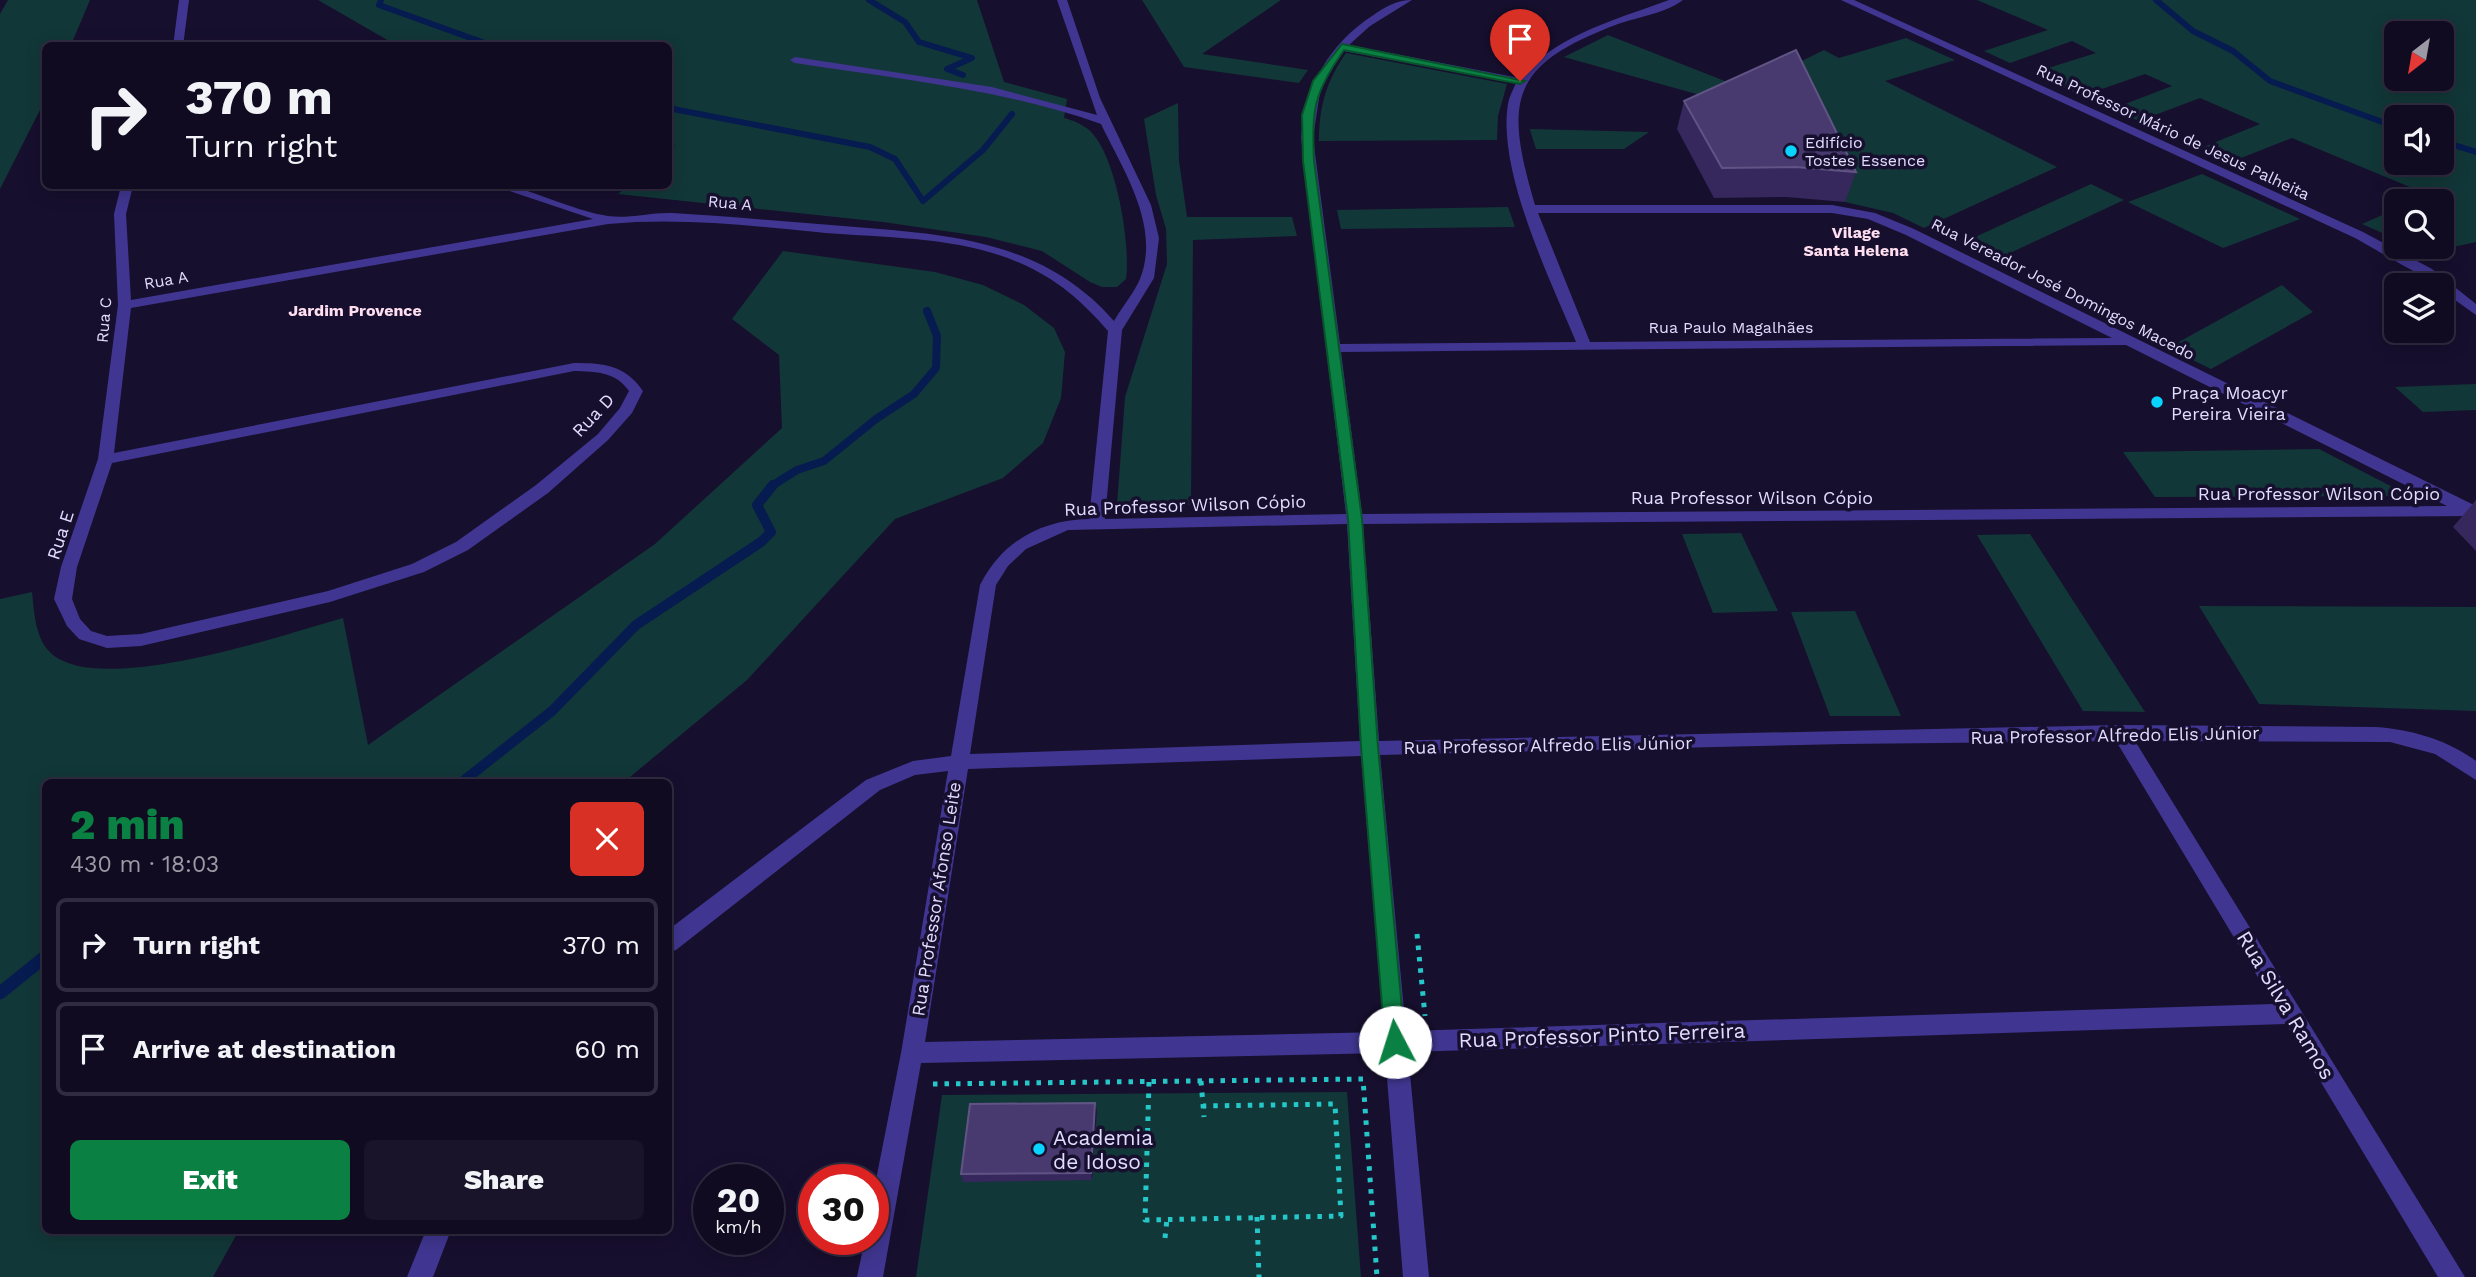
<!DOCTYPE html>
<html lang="en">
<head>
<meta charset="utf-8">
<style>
	body { margin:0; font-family:"Work Sans",sans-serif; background:#1a142a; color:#f1f3f6; height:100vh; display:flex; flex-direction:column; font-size:26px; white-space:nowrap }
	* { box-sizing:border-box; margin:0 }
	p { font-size:23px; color:#9c9ba5 }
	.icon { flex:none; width:38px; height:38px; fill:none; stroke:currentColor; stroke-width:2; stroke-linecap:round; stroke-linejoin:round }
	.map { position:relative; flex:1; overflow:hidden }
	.drawer { position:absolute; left:42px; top:779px; width:630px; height:455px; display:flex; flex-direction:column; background:#110b22; border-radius:10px; box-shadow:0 4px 18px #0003,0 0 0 2px #302b40 }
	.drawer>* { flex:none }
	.top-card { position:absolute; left:42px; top:42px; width:630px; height:147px; border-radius:10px; box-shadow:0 4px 18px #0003,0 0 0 2px #302b40; background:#110b22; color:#f1f3f6; overflow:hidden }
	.needle { width:46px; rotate:211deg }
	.fabs { position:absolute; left:2384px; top:21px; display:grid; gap:14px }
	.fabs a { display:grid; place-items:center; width:70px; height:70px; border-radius:10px; background:#110b22; box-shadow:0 4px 18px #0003,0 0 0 2px #302b40; font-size:35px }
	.speed { position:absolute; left:693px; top:1164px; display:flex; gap:14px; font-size:35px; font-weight:700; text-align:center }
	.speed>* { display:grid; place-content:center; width:91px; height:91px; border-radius:50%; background:#110b22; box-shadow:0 4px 18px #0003,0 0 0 2px #302b40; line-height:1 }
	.speed small { font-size:18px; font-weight:400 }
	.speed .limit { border:10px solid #d22; background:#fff; color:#111 }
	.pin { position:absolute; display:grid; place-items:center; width:60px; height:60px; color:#fff; margin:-72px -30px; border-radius:50% 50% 50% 0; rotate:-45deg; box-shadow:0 0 7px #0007 }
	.pin .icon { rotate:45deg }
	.me { position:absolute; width:77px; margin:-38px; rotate:355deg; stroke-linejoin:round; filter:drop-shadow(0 0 5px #0008) }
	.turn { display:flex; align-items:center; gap:24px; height:147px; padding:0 28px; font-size:32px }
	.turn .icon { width:91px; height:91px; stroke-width:2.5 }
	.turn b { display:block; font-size:49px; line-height:60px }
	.round { display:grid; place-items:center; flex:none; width:74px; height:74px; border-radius:10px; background:#1a142a }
	.headline { display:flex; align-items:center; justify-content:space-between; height:119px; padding:0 28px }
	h1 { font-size:42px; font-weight:800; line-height:52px; color:#0b8043 }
	.button { display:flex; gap:14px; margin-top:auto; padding:14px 28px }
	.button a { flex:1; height:80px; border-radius:10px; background:#0b8043; color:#fff; font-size:28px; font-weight:800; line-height:80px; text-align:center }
	.button a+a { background:#1a142a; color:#f1f3f6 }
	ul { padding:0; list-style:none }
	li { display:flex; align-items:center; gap:21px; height:94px; margin:0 14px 10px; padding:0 14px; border:4px solid #302b40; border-radius:10px }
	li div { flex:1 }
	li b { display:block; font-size:26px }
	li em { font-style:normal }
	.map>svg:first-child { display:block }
</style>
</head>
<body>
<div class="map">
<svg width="2476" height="1277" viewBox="0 0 2476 1277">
	<rect width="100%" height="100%" fill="#170f2e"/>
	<g fill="#123738" fill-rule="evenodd">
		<path d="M8,0H90L71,45L46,46L45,100L0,189V14Z"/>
		<path d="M318,0H977L1004,82L1067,99L1064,118C1072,120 1082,124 1089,130C1116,153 1131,245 1126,279L1117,287H1102L1090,282L1042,251L986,237L883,222L618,194L628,186H668L669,150L675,145L669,143L668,46L396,45Z"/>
		<path d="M1142,0H1281L1202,54L1308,70L1299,83L1184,67Z"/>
		<path d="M1977,0H2476V242L2425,253L2411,247H2441V201H2415L2429,195L2292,138L2231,162L2201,148L2260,124L2200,98L2139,121L2112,109L2172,86L2145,74L2082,96L2032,73L2096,53L2072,41L2010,63L1984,51L2048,30ZM2396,33H2441V79H2396ZM2396,117H2441V163H2396Z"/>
		<path d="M1608,35L1745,89L1824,50L1839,58L1906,38L1955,60L1885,81L2057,167L1924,228L1893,213L1845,202L1788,78L1732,104L1564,57Z"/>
		<path d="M1346,53L1507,84L1498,116L1497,140L1319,141C1319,108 1326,81 1346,53Z"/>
		<path d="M1178,103L1179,161L1187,217H1292L1297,236L1193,240L1191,505H1117L1125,397L1167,264L1166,229L1156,195L1144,119Z"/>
		<path d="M1530,130V129L1649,132L1624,149H1536Z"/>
		<path d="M2202,174L2300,219L2223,248L2128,202Z"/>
		<path d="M2091,184L2124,200L1995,260L1962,243Z"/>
		<path d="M1508,207L1515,227L1341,229L1337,210Z"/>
		<path d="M2396,209V239L2362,224Z"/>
		<path d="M783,251L935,272L983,285L1024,305L1054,328L1065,352L1061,398L1043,443L1003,478L895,519L747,680L624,782H46V1230H239L213,1277H0V599L32,592C34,610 35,634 47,649C90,702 285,634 343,618L368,745L655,544L782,428L779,355L732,319Z"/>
		<path d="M2282,285L2313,312L2211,369L2168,348Z"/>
		<path d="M2476,384V410L2423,412L2395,387Z"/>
		<path d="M2319,449L2410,496L2155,497L2123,452Z"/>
		<path d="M1741,533L1778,611L1713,613L1682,534Z"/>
		<path d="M2030,534L2145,712L2083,711L1977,535Z"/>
		<path d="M2199,606L2476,607V711L2259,704Z"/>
		<path d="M1855,611L1901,716H1830L1791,612Z"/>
		<path d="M1347,1092L1361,1277H916L942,1095Z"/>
	</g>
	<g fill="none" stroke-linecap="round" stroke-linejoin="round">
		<g stroke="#061b50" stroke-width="6">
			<path d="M381,0L379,5L493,46"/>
			<path d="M869,0L905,22L919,42L972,58L947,69L963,75"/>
			<path d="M2156,0L2193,31L2233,51L2270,81L2396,127"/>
			<path d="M668,108L870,147L895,159L923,201L983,150L1012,114"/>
			<path d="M2441,141L2476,152"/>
		</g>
		<path stroke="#061b50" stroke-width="8" d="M770,487L797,470L824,461L876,419L914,394L936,368L937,336L927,311"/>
		<path stroke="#061b50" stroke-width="10" d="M462,782L552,711L636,625L761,542L771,532L757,505L773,485"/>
		<path stroke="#061b50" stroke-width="13" d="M0,993L46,956"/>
		<g stroke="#25c7c9" stroke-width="5" stroke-dasharray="4.5 7" stroke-linecap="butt">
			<path d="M1417,934L1425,1016"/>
			<path d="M1201,1081L1204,1117"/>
			<path d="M1149,1082L1145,1220L1341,1216L1335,1104L1203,1106"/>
			<path d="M933,1084L1363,1079L1377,1277"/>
			<path d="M1257,1217L1259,1277"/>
			<path d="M1165,1238L1167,1219"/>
		</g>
		<g fill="#403691" fill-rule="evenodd">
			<path d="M179,0H189L183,46H173Z"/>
			<path d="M1057,0H1067L1100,98L1151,205L1159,238L1154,278L1122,330L1105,519L1346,514L1301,138C1306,86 1328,45 1372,16C1385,7 1396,0 1412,0L1370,26L1349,45L1519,78C1559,34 1615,20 1669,0H1683C1666,13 1638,17 1618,24C1509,65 1504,100 1535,205H1832L1875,213L1914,229L2476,506V516L1363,524L1379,741L2120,725L2376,727C2411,730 2442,738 2472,758L2476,761V780L2435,754L2390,742L2135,741L2465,1277H2438L2286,1024L1408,1052L1429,1277H1403L1385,1053L921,1063L883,1277H857L865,1239H873V1195L901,1053L948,771L915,775L880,790L676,950L668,952V930L866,780L913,761L951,756L980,585C1002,542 1040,520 1089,519L1108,331C1082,301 1057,279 1020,263C961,237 890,238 826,233C753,226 681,217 608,224L131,308L114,453L574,363C604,363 625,365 643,391L632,413L608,440L548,493L468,550L424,572L330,602L141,646L107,648L79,639L67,626L54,599L61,567L98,459L118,305L114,214L121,186H133L126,214L131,300L593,219L495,186H512C540,194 580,212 608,216C628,219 651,212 672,213C725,216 778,221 831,225C937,234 1039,235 1114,321C1122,307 1134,293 1140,279C1161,226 1123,170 1101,124C1002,89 898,79 795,63L790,60L795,57L992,87L1097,115ZM1344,51L1516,83C1513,90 1509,97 1508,104C1497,171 1550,279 1576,342L1340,344L1313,138L1320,92L1329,72ZM1538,213H1832L1868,219L1906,235L2112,338L1590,342ZM2126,345L2447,506L1362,514L1341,352ZM574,371C596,372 615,371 629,391L620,408L598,434L536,485L456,542L412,564L328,591L141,634L107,636L91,631L80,619L72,599L77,567L112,463ZM1347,524L1360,741L970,754L996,585L1008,566L1026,549L1068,530ZM2116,741L2274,1004L1406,1031L1380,755L1844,744ZM1361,756L1384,1032L925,1042L968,769Z"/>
			<path d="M1841,0H1854L2363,232L2432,269L2476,304V315L2441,290V285C2436,285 2366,244 2355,238Z"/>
			<path d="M426,1230H451L433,1277H407Z"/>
		</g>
	</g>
	<g fill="#36275c">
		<path d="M1684,101L1856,172L1845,202L1786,197L1714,198L1677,129Z"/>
		<path d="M2476,500V551L2453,527Z"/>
		<path d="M1095,1103L1097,1111L1092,1180L963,1182L961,1174Z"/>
	</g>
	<path fill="#221542" d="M1095,1103L1097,1111L1092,1180L1091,1173Z"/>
	<g fill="#483a6e" stroke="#605484" stroke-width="2">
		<path d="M1796,50L1856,172L1796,167L1722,168L1684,101Z"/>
		<path d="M1095,1103L1091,1173L961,1174L970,1104Z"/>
	</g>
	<path fill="#0b8043" stroke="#07532c" stroke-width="2" d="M1342,44L1525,81L1520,84L1344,50C1313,94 1312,109 1314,161L1362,519L1378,747L1405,1042L1402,1048L1395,1051L1388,1048L1385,1042L1361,747L1348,519L1303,161L1302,115L1313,81Z"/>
	<g fill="#08d4ff" stroke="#170f2e" stroke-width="2.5">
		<circle cx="1791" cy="151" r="7"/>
		<circle cx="2157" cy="402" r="7"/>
		<circle cx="1039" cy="1149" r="7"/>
	</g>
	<g text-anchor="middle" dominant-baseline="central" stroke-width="7" stroke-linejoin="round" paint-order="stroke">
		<g font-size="16" fill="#e2dcff" stroke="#170f2e">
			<text transform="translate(2173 132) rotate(25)">Rua Professor Mário de Jesus Palheita</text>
			<text transform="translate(730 203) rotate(5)">Rua A</text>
			<text transform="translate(166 280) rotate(-10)">Rua A</text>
			<text transform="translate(2063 289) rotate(27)">Rua Vereador José Domingos Macedo</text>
			<text transform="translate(104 320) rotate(-85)">Rua C</text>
			<text x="1731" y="327">Rua Paulo Magalhães</text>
		</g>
		<g font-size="16" fill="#e2dcff" stroke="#170f2e" text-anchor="start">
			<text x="1805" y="142">Edifício<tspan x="1805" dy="18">Tostes Essence</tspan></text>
		</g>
		<g font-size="16" font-weight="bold" fill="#ffdef0" stroke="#170f2e">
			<text x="1856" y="232">Vilage<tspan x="1856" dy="18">Santa Helena</tspan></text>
			<text x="355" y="310">Jardim Provence</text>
		</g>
		<g font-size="18" fill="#e2dcff" stroke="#170f2e" text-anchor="start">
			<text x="2171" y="392">Praça Moacyr<tspan x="2171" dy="21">Pereira Vieira</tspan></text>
		</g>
		<g font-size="18" fill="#e2dcff" stroke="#170f2e">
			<text transform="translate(593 415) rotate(-47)">Rua D</text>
			<text x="2319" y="493">Rua Professor Wilson Cópio</text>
			<text x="1752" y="497">Rua Professor Wilson Cópio</text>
			<text transform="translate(1185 505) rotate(-2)">Rua Professor Wilson Cópio</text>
			<text transform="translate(60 535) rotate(-72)">Rua E</text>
			<text transform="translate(2115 735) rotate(-1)">Rua Professor Alfredo Elis Júnior</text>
			<text transform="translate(1548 745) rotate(-1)">Rua Professor Alfredo Elis Júnior</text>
			<text transform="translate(936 899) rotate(-81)">Rua Professor Afonso Leite</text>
		</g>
		<g font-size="21" fill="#e2dcff" stroke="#170f2e">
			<text transform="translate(2286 1005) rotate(59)">Rua Silva Ramos</text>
			<text transform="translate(1602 1035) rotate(-2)">Rua Professor Pinto Ferreira</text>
		</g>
		<g font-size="21" fill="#e2dcff" stroke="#170f2e" text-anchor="start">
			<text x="1053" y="1137">Academia<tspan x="1053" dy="24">de Idoso</tspan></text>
		</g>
	</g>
</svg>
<div class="fabs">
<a><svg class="needle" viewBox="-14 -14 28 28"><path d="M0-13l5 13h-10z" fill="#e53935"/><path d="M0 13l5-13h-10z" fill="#9c9ba5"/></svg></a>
<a><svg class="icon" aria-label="sound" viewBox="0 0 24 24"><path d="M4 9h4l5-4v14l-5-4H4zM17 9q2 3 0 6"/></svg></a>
<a><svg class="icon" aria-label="search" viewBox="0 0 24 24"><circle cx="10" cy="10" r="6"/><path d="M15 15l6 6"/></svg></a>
<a><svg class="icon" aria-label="layers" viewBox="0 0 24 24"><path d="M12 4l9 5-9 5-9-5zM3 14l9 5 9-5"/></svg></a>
</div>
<div class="speed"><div>20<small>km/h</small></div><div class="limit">30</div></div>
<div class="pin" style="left:1520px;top:81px;background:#d93025"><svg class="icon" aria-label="arrive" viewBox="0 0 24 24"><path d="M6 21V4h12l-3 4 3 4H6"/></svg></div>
<svg class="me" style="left:1395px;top:1042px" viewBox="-20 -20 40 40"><circle r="19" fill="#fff"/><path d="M0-13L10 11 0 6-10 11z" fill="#0b8043"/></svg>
<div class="top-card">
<div class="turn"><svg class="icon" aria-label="right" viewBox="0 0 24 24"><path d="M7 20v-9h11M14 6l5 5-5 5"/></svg><div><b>370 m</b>Turn right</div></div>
</div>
<section class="drawer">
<div class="headline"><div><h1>2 min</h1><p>430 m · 18:03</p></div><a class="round" style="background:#d93025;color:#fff"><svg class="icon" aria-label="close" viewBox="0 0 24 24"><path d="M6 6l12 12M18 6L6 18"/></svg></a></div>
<ul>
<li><svg class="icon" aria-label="right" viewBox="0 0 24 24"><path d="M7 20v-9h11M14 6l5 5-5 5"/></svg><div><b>Turn right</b></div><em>370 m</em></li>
<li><svg class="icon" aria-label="arrive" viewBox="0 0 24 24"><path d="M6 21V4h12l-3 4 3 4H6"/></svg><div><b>Arrive at destination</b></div><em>60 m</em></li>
</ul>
<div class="button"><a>Exit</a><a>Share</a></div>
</section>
</div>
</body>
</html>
